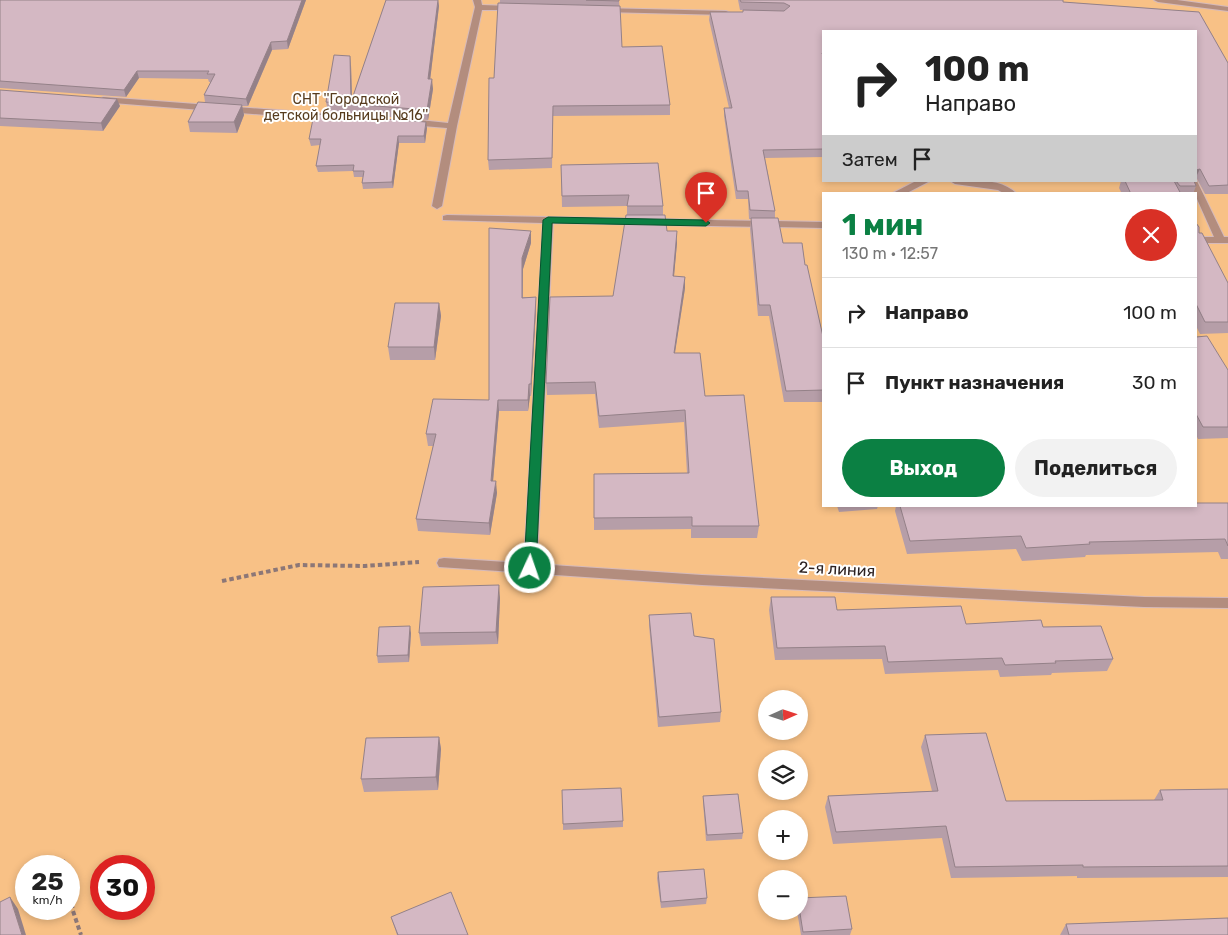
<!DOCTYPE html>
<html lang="ru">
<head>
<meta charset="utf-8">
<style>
	body { margin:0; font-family:Rubik,sans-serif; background:#f2f2f2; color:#222; height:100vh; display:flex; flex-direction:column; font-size:19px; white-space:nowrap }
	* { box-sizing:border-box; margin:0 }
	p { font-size:16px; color:#767676 }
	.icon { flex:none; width:28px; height:28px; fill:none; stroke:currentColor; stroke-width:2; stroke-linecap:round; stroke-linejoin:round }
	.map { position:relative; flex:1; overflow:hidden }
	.side { position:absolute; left:822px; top:192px; width:375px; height:315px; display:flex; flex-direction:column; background:#fff; border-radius:0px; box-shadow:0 2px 8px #0003 }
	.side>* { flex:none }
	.banner { position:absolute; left:822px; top:30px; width:375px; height:152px; border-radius:0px; box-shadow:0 2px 8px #0003; background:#fff; color:#222; overflow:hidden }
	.needle { width:32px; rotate:87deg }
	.buttons { position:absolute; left:758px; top:690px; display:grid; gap:10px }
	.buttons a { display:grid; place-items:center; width:50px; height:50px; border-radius:50%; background:#fff; box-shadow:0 2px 8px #0003; font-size:25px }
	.speed { position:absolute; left:15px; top:855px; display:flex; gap:10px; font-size:25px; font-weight:700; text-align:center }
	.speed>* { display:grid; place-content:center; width:65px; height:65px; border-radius:50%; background:#fff; box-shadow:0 2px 8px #0003; line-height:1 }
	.speed small { font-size:12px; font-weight:400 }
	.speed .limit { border:8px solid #d22; background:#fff; color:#111 }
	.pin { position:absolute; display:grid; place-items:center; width:42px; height:42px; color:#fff; margin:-51px -21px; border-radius:50% 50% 50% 0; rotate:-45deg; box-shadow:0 0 5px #0007 }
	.pin .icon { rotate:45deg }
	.me { position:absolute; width:55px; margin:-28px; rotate:3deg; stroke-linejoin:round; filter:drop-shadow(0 0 4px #0008) }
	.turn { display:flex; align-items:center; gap:18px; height:105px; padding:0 20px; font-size:22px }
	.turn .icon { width:65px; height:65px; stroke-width:2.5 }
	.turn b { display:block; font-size:35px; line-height:42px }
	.then { display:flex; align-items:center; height:48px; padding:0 20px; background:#0003; gap:10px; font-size:19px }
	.round { display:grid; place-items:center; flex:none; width:52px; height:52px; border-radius:26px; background:#f2f2f2 }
	.head { display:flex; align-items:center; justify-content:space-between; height:85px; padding:0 20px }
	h1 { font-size:30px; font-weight:700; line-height:38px; color:#0b8043 }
	.button { display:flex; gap:10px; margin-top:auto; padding:10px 20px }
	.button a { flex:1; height:58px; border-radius:30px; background:#0b8043; color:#fff; font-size:20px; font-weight:700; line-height:58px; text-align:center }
	.button a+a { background:#f2f2f2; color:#222 }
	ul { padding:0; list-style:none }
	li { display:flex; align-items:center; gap:15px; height:70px; padding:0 20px; border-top:1px solid #e0e0e0 }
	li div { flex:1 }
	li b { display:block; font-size:19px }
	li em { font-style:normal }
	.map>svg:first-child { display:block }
</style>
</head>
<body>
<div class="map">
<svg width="1228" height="935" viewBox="0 0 1228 935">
	<rect width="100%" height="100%" fill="#fbdbdb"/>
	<path fill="#f8c186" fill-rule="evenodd" d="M0,0H1228V935H0ZM824,31H1196V181H824ZM824,194H1196V506H824ZM766,699H799V731H766ZM766,759H799V791H766ZM766,819H799V851H766ZM26,866H69V909H26ZM101,866H144V909H101ZM766,879H799V911H766Z"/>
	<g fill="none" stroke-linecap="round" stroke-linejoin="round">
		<defs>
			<g id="minor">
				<path d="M473,0H481L482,5L514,6L518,8L514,10H482L457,126L442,206L437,209L432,206L447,128L410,125L405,122L410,119L448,123L475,7Z"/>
				<path d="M1154,0H1177L1228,7V11L1158,2Z"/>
				<path d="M601,8L726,11L730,13L726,15L604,12H601Z"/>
				<path d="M103,97L330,114L335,117L330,120L100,102L99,100Z"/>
				<path d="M1196,179L1224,237H1228V243H1196V237H1214L1189,181H1196Z"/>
				<path d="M916,181H930L905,194H891Z"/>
				<path d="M950,181C972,181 1000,177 1017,194H1005L998,190L955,184Z"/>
				<path d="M447,215L824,222V228L553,223L537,564L702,575L1144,597L1228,598V608L1144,607L702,585L439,567L437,563L439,559L444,558L524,563L543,223L443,220V216Z"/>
			</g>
		</defs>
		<use href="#minor" stroke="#d6baba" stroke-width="2"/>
		<g stroke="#8c7777" stroke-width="4" stroke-dasharray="4.5 3" stroke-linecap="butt">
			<path d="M222,581L299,565L365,566L419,562"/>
			<path d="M63,860L65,866"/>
			<path d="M69,889L73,911L81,935"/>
		</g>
		<use href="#minor" fill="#b38d7e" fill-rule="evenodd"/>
	</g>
	<g fill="#b69ea8">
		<path d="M0,0H306L288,49L272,50L248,106H242L244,115L237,133L190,132L188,122L205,102L204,95L211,82H209L208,79L139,78L126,97L0,88Z"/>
		<path d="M386,0H438L439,6L430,79L433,89L428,120L328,112L326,102L351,65L352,99Z"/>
		<path d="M500,0H619L622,47L670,105V115L553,116L552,168L489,170L488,160L494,78Z"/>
		<path d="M738,0H1063V2L1199,12L1228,63V194H1205L1196,177V31H824V157L765,158L775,211V218H778L783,243H802L805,265H807L824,341V402H784L769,316H758L750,229L751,219H749L748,199H736L724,116V108H729L709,20L710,12H743V10H740Z"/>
		<path d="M0,90L120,106L103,131L0,126Z"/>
		<path d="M427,128L425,143H399L393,188L363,189L362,183L363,177H354L353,171L318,172L316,166L320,145L311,146L309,139Z"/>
		<path d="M561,165L663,206V215L667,231L677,243L674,276L685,277V288L675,353L705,396L759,526L757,538H691V529L594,530V474L687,473L684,422L599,428L595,394L547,395L546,383L613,296L627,215V206L562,207Z"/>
		<path d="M1121,181H1194L1196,186L1193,194H1122L1119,188Z"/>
		<path d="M1196,223L1199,233L1228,283V333L1200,334L1196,326Z"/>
		<path d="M531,231V243L523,269V297H536V309L531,396H530L528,411H499L493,481L497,493L490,535L418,531L416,519L433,446H428L426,434L489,400Z"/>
		<path d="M439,303L441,316L435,360H390L388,347Z"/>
		<path d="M1196,337L1228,370V438L1198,439L1196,435Z"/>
		<path d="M1228,503V559H1221L1218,552L1086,555L1085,557L1022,561L1016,549L907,554L895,511L896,506H1196Z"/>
		<path d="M837,506H878L877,509L839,512Z"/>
		<path d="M771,597L837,610L966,624L1043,627L1113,659L1107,671L1052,673L1051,675L1000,677L998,670L885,674L882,659L775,660L769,610Z"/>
		<path d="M500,598L498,644L421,646L419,633Z"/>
		<path d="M649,615L694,636L721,712L720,722L658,727L649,625Z"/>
		<path d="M411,633L409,662L378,663L377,656Z"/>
		<path d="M925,735L1006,801L1154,800L1160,790L1228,789V877L1077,878V876L951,878L942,838L833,844L825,807L828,796L932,791L921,747Z"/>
		<path d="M439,737L441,749L438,790L364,792L361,779Z"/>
		<path d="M703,796L743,833L742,839L706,841L703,802Z"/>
		<path d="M623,821V827L563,830V824Z"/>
		<path d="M658,872L707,898L706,904L661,908L657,878Z"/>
		<path d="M799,898L852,929L850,935H801L797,911H799Z"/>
		<path d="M391,917L468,935H397Z"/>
		<path d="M1066,924L1228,935H1060Z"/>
	</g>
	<g fill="#948188">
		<path d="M302,0H306L288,49L287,41Z"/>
		<path d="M438,0L439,6L429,89L428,79Z"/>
		<path d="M271,42L272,50L248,106L246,99Z"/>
		<path d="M350,56L351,65L352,104H351Z"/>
		<path d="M137,71L139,78L126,97L124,90Z"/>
		<path d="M432,79L433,89L428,120L427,110Z"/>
		<path d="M117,99L120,106L103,131L101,123Z"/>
		<path d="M242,105L244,115L237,133L234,122Z"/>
		<path d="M426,122L427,128L425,143L424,136Z"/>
		<path d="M398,136L399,143L393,188L392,182Z"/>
		<path d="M1200,169L1196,177V170Z"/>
		<path d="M531,231V243L523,269V309L522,258Z"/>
		<path d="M677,231V243L673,287V276Z"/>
		<path d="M685,277V288L673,365L674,353Z"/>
		<path d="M536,297V309L531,396V384Z"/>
		<path d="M439,303L441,316L435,360L434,347Z"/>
		<path d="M529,384L530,396L528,411V400Z"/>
		<path d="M498,400L499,411L492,493L491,481Z"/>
		<path d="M496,481L497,493L490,535L489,523Z"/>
		<path d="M499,585L500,598L498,644L496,632Z"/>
		<path d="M410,626L411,633L409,662L408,655Z"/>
		<path d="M439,737L441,749L438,790L436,777Z"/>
		<path d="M10,897L18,909L26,935H22Z"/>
	</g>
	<g fill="#d4b8c3" stroke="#948188">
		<path d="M0,0H302L287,41L271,42L246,99L204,95L215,74H207L209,71H137L124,90L0,81Z"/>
		<path d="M386,0H438L428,79H432L427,110L326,102L334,55L350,56L351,102Z"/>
		<path d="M586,0H619V1Z"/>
		<path d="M740,0H1063V2L1199,12L1228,63V185L1209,186L1200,169L1196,170V31H824V53H822L824,59V149L763,150L775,211L750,210L748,191H737L724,108H732L710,12H743V10L784,11L790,6L784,3L741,2Z"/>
		<path d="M498,3L620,6L622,47L662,46L670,105L553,106L552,158L488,160L489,78H494Z"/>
		<path d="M0,90L117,99L101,123L0,118Z"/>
		<path d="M198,102L242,105L234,122H188Z"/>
		<path d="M314,114L426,122L424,136H398L392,182L362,183L364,171H353L354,165L316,166L321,139H309Z"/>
		<path d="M658,163L663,206H627L629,195L562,196L561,165Z"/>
		<path d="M1125,181H1174L1181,194H1131Z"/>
		<path d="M1176,181H1194L1196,186H1180Z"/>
		<path d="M626,215H665L667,231H677L673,276L685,277L674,353H700L705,396L744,395L759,526H692V517L594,518V474L689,473L685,410L599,416L595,382L546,383L550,297L613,296Z"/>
		<path d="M751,218H778L783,243H802L805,265H807L824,341V390L786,391L770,305H759Z"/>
		<path d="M1196,223L1199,227V233H1202L1228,283V322H1205L1196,304Z"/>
		<path d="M489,228L531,231L522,258V298L536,297L531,384H529L528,400H498L491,481H496L489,523L416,519L436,434H426L433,399L489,400Z"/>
		<path d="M395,303H439L434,347H388Z"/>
		<path d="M1207,336L1228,370V427H1203L1196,414V337Z"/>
		<path d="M1196,503H1228V546L1225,539L1089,542L1090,544L1026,548L1021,536L910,541L900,506H1196Z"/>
		<path d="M499,585L496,632L419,633L423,587Z"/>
		<path d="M771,597H835L837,610L961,606L966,624L1041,620L1043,627L1101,626L1113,659L1055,661L1056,663L1005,665L1002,658L888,662L885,646L777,648Z"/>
		<path d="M691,613L694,636L714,639L721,712L659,717L649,615Z"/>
		<path d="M410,626L408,655L377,656L379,627Z"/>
		<path d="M986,733L1006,801L1163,800L1160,790L1228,789V866L1083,867V865L955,867L946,826L836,832L828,796L938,791L925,735Z"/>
		<path d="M439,737L436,777L361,779L366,738Z"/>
		<path d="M621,788L623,821L563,824L562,790Z"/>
		<path d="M738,794L743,833L707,835L703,796Z"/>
		<path d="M704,869L707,898L661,902L658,872Z"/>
		<path d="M451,892L468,935H398L391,917Z"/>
		<path d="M846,896L852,929L803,932L799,907V898Z"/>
		<path d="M10,897L22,935H0V902Z"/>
		<path d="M1228,918V935H1069L1066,924Z"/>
	</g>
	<path fill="#0b8043" stroke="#07532c" d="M548,217L706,220L710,223L706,226L552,223L536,568L534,571H525L524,568L543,220Z"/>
	<g text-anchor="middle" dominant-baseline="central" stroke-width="4" stroke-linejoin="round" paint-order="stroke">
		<g font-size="14" fill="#573c1e" stroke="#fff">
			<text x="346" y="99">СНТ ''Городской<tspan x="346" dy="16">детской больницы №16''</tspan></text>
		</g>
		<g font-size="16" fill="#2d2222" stroke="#fff">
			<text transform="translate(837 569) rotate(3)">2-я линия</text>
		</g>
	</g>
</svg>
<div class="buttons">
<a><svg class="needle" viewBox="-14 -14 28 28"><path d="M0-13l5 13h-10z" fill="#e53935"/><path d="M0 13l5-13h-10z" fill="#767676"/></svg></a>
<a><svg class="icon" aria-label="layers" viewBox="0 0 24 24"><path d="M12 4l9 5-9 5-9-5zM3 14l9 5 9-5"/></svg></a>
<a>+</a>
<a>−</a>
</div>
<div class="speed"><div>25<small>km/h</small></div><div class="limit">30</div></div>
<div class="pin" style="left:706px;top:223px;background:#d93025"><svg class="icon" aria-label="arrive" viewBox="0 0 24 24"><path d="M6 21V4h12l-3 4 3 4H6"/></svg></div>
<svg class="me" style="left:530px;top:568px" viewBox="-20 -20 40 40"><circle r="17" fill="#0b8043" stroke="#fff" stroke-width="3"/><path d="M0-11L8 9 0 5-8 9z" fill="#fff"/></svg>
<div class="banner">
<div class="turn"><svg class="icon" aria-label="right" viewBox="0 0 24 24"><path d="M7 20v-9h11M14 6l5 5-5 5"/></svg><div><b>100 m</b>Направо</div></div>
<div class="then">Затем<svg class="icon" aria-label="arrive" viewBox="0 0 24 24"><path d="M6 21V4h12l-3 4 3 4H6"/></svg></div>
</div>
<section class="side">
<div class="head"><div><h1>1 мин</h1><p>130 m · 12:57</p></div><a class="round" style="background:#d93025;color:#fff"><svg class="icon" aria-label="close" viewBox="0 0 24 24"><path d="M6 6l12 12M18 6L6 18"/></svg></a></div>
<ul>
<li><svg class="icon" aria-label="right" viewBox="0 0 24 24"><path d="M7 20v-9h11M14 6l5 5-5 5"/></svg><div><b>Направо</b></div><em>100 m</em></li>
<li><svg class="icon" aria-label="arrive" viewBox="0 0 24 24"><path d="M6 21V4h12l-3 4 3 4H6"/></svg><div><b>Пункт назначения</b></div><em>30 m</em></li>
</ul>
<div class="button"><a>Выход</a><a>Поделиться</a></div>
</section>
</div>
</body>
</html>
